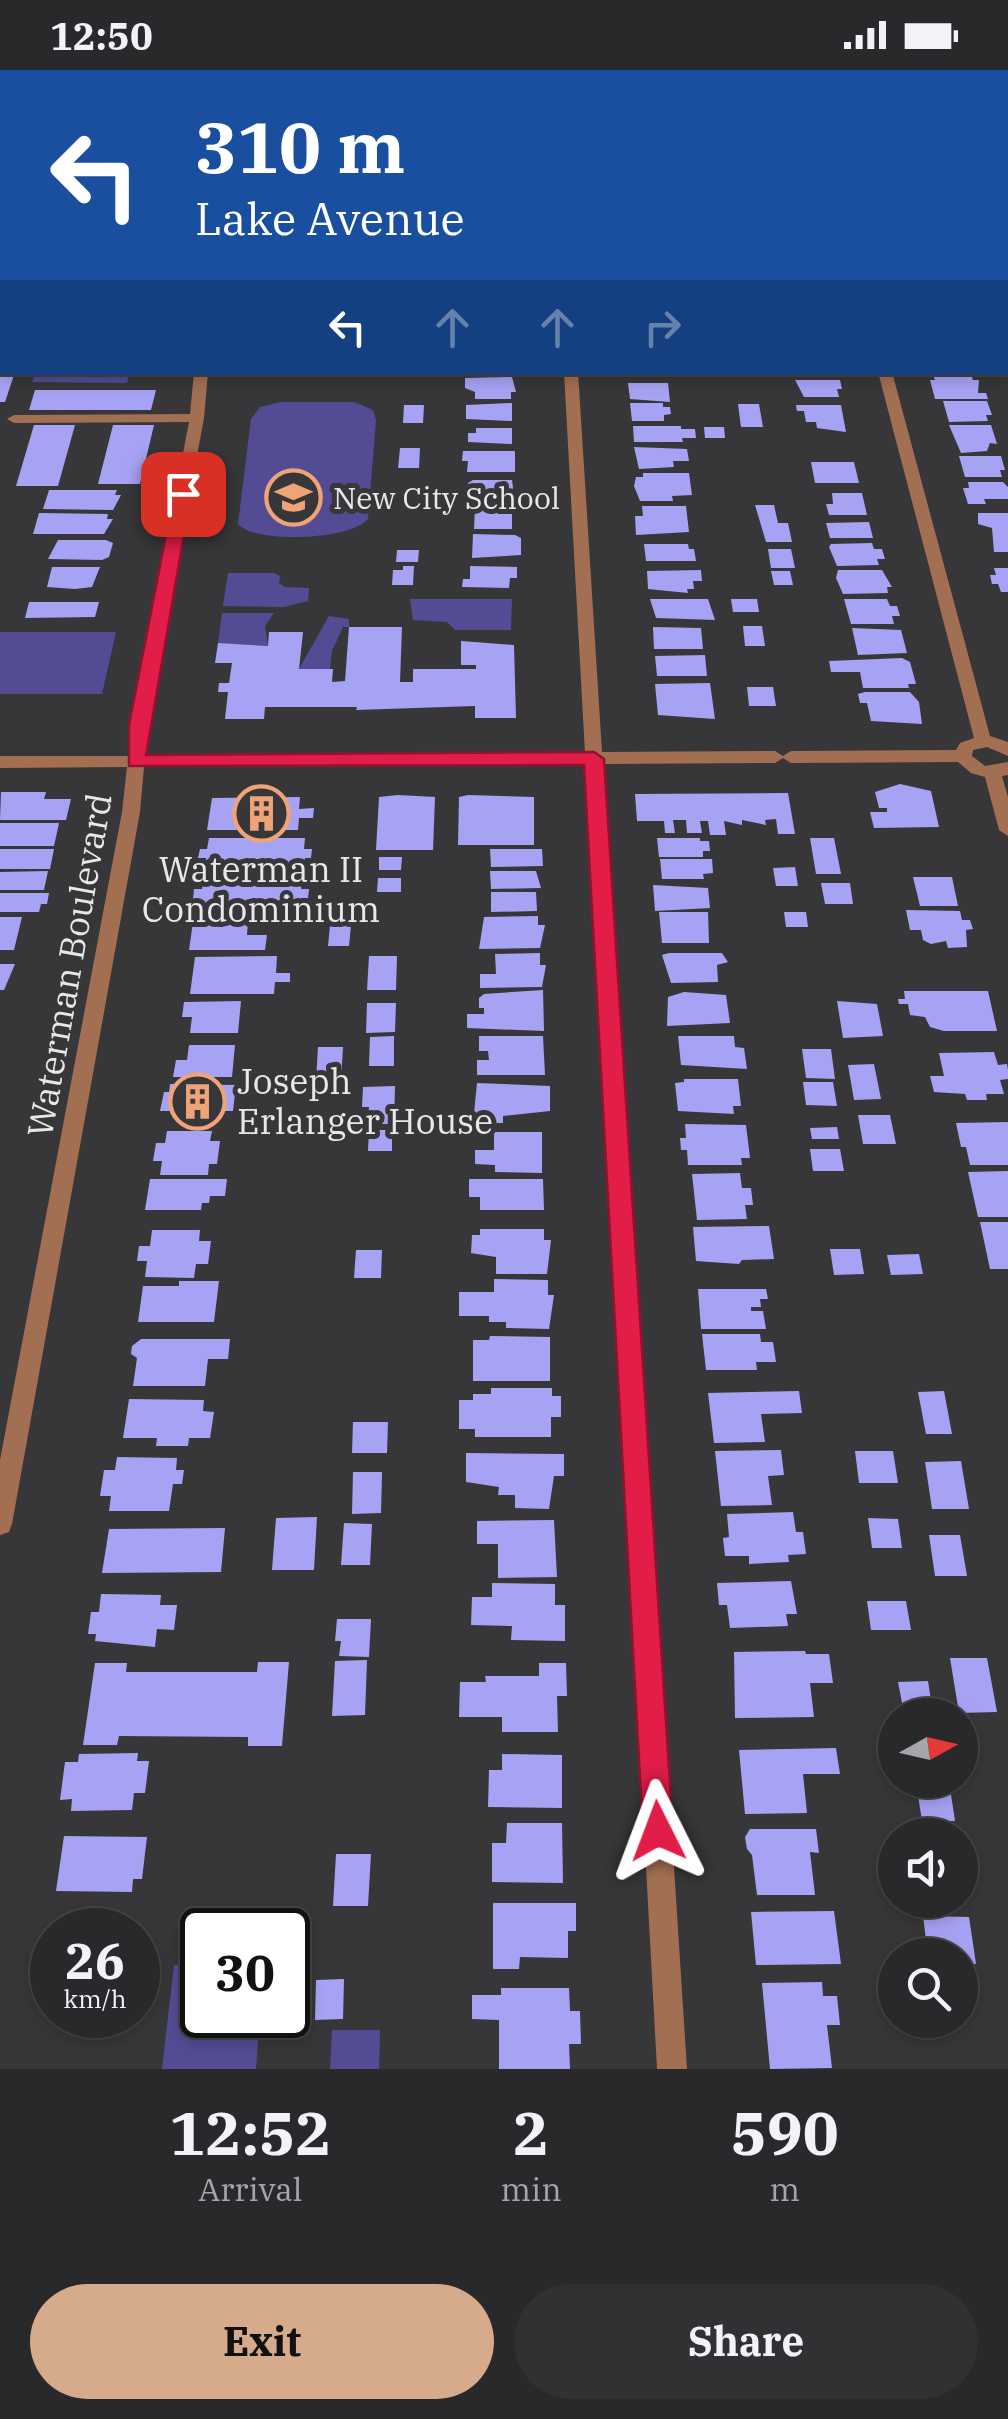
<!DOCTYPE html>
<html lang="en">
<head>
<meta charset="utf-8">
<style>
	body { margin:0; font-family:"IBM Plex Serif",serif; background:#313133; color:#f1f3f6; height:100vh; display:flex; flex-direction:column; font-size:38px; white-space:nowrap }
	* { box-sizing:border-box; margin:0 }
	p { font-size:32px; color:#a5a6a9 }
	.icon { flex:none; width:55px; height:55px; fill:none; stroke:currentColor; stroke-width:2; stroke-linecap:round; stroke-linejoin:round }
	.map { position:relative; height:1999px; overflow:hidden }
	.side { display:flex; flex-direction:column; background:#29292b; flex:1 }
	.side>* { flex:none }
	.guide { position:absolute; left:0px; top:0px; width:1010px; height:305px; box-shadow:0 5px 15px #0003,0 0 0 2px #454547; background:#1a4fa0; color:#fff; overflow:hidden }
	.needle { width:65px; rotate:82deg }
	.tools { position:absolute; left:878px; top:1628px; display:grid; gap:20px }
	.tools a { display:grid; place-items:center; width:100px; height:100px; border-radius:50%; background:#29292b; box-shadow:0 5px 15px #0003,0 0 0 2px #454547; font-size:50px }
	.speed { position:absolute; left:30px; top:1838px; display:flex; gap:20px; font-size:50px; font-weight:700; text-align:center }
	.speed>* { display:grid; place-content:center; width:130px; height:130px; border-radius:50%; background:#29292b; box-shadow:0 5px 15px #0003,0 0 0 2px #454547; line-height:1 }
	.speed small { font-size:25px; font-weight:400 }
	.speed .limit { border:5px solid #111; border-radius:15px; background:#fff; color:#111 }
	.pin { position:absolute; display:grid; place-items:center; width:85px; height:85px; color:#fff; margin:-42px; border-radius:20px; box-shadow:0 5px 15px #0006 }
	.me { position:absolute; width:110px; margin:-55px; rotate:357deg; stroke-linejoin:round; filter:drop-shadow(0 0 8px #0008) }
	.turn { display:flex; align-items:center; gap:35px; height:210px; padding:0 30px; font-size:45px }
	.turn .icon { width:130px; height:130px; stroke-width:2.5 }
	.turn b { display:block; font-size:70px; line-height:85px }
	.lanes { display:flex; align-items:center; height:95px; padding:0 30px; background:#0003; justify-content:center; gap:50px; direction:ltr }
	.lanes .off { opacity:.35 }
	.eta { display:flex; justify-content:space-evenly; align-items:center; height:170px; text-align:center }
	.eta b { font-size:60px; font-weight:800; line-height:70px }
	.primary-button { display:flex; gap:20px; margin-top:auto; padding:20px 30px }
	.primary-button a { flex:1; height:115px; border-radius:60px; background:#d6ab8b; color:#111; font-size:40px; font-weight:800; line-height:115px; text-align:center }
	.primary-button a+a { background:#313133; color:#f1f3f6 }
	.status { display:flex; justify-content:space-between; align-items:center; height:70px; padding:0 50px; background:#29292b; direction:ltr }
	.status svg { height:28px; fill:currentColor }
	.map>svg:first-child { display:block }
</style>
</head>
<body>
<div class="status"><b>12:50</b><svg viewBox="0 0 49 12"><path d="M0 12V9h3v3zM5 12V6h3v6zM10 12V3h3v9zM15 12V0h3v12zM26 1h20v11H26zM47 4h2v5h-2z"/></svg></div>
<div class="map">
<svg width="1008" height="1999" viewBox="0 0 1008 1999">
	<rect width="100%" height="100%" fill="#373739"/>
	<g fill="#534c95">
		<path d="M36,302H130V303L127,313L32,312Z"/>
		<path d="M281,332H354L373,340L376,350L368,449C351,470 256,474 238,454L251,349L260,337Z"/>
		<path d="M228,503H274L280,506L279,513L285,517L309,518L308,531L284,537L223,536Z"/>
		<path d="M410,529H512L511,560H455L447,552L413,550Z"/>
		<path d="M222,543H274L265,556L268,576L218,573Z"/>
		<path d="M329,546L349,549V557H343L332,581L330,599H299Z"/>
		<path d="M0,562H116L102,624H0Z"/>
		<path d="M174,1895H202V1945H260L256,1999H162Z"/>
		<path d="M332,1960H380L379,1999H330Z"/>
	</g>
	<g fill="#a7a3f4">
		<path d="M0,302H15L5,332H0Z"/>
		<path d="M932,302H970L973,310H979L978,323H986L988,329H935L930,310H935Z"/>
		<path d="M512,307L516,322H511V329H475V322L465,318V308Z"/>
		<path d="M795,310H840L842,319H837L839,327H804Z"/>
		<path d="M628,313H668L670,332L630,329Z"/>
		<path d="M35,320H156L151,340H29Z"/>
		<path d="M943,331H987L992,345H986L988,351L949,352Z"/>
		<path d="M512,333V351L466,349V335Z"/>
		<path d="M630,333H663V337H670L671,344L664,345V351H632Z"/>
		<path d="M738,334H759L763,357H741Z"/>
		<path d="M404,335H424L423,353H403Z"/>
		<path d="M796,335H841L846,362L817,358L816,352H806L804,341H797Z"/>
		<path d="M34,355H75L58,416H16Z"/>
		<path d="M113,355H154L140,414H98Z"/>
		<path d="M949,355H991L997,374L990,373L987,381L961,383Z"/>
		<path d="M633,356H681V359H695L696,368H682L683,372H634Z"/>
		<path d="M704,357H724L725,368H705Z"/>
		<path d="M476,358H512V374L468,372V363H476Z"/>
		<path d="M634,377L687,379L689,391H673L674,397L639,399Z"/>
		<path d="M400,378H420L419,398H398Z"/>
		<path d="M463,381H515V402H467L468,391H462Z"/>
		<path d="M959,386H1001L1005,400H1000L1002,407H965Z"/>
		<path d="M811,392H854L859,413H815Z"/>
		<path d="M643,403H689L692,425L672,426L673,431H640L634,416L636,407H643Z"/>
		<path d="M473,410H512L515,433H467L468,413Z"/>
		<path d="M968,412H1003L1008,417V429H984L986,434H968L963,418H969Z"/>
		<path d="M49,420H117L115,425H121L113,440L43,439Z"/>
		<path d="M832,423H862L867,445H829L826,434H833Z"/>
		<path d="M755,435H774L778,453H788L792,472H766Z"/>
		<path d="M642,436H686L689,462L636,465L635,446H643Z"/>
		<path d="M475,438H512V459H474Z"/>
		<path d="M39,443L108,444L107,449H113L104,464H33Z"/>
		<path d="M978,443H1008V482H994L992,458L978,454Z"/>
		<path d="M869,452L873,468H830L826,453Z"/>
		<path d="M473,464L515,465L521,468V485L472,488Z"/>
		<path d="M58,470H106L113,473L109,487L102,490L48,489Z"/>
		<path d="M872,473L874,479H882L885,489H877L879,495L837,496L829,477L831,474Z"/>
		<path d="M644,474H688L689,479H694L696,491H646Z"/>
		<path d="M768,479H791L795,498H771Z"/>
		<path d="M397,480H419L418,492H396Z"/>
		<path d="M403,496H414L413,515H392L393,500H403Z"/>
		<path d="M470,496L517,497V508H510L509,518L462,517L463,509H470Z"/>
		<path d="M52,497H100L92,517L75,519L47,517Z"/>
		<path d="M994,498H1008V522H1001L998,514H992L990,505H996Z"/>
		<path d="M701,500L702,511H693L694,519H687L688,523L648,519L647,501Z"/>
		<path d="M838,500H882L892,517H887L888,523L843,524L836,508Z"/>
		<path d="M771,501H790L793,515H774Z"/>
		<path d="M650,529H708L715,550L656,548Z"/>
		<path d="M731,529H757L759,542H733Z"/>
		<path d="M844,529H887L890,536H897L900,546H892L894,554H851Z"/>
		<path d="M29,532H99L95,547L25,548Z"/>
		<path d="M743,556H762L765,576H745Z"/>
		<path d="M349,557H402L400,612H413V599H476V595H461V571L514,575L516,648H475V636L356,640L357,637H265L264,649H225L228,622H218L219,613H229L232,593H215L218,573L268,576L269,562H303L299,599H333L332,612L345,611Z"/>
		<path d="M653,557L701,558L703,579H654Z"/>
		<path d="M852,558L901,560L907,583L858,585Z"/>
		<path d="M705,585L707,606H657L655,586Z"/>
		<path d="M902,588L910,592L916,614H908L909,618H863L860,602H831L829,591Z"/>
		<path d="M710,613L715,649L658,645L655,614Z"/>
		<path d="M747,617H773L776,636H749Z"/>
		<path d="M865,622H910L919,632L922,654L871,651L867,633H860L858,624Z"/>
		<path d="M900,714L931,721L939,757L874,758L870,742H887V738H879L875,722Z"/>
		<path d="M1,722H46L44,729H71L66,750H0Z"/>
		<path d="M788,723L795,764H778L776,749L765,750L766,755L742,750V755L724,751L726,765H710L708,751H700L702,763H687L686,750H673L675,763H665L664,751H637L635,724Z"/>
		<path d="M398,725L435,727L433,780H376L379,727Z"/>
		<path d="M468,725L534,727V775H458L459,727Z"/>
		<path d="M300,727L299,739L314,738L313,748H299L298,760H207L212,728Z"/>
		<path d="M0,753H59L54,776H0Z"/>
		<path d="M209,768H305L304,779H312L311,788H305L303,800H204L206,788H198L200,779H207Z"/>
		<path d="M657,768H700V771H709L710,781H703V787H659Z"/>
		<path d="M810,768H834L841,804H816Z"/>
		<path d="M0,779H54L50,799H0Z"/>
		<path d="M490,779H542L543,796L491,797Z"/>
		<path d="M379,787H402L401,800H379Z"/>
		<path d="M660,789H712L713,803L703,804L704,809H662Z"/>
		<path d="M795,797L798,816H776L773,798Z"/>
		<path d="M48,801L44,820H0V802Z"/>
		<path d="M490,801H536L541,818L491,819Z"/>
		<path d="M913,807H952L958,836H920Z"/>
		<path d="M204,808H302L301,819H309L308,828H301L300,841H199L200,829H193L194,819H202Z"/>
		<path d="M378,808H401V822H377Z"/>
		<path d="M821,813H850L853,834H825Z"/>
		<path d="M653,815L708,818L710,838L655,841Z"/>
		<path d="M491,822H536L537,841L491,842Z"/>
		<path d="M0,823H49L47,834H41L39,842H0Z"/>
		<path d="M906,840L960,841L962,850H970L973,859L966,860L967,877L948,878L946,871L931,874L923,870L921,860H910Z"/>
		<path d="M659,842H708L709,873H662Z"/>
		<path d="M784,842H806L808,857H786Z"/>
		<path d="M331,845H352L349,876H328Z"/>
		<path d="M538,846V855H545L540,878L479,879L484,847Z"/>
		<path d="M0,847H22L14,880H0Z"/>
		<path d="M193,852H248L247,865H267L265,880H189Z"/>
		<path d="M540,883V895H546L542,917L480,918V904H496L495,884Z"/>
		<path d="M669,883H722L728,892L717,895L718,912L671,913L662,885Z"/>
		<path d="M277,886L276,903H290V912H275L274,924H190L195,887Z"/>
		<path d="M369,886H397L396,920H367Z"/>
		<path d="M0,894H15L4,920H0Z"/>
		<path d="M543,920L544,961L467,958V944H484V938H479V928L484,924Z"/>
		<path d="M904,921H988L997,961H944L930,957L925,947L910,945L908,934H899L898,929H905Z"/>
		<path d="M684,922L726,925L730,953L667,956L668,927Z"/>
		<path d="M241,931L238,963H190L192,947H182L184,932Z"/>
		<path d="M837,931L877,934L883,966L843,968Z"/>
		<path d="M367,933H396L395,962L366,963Z"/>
		<path d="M394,966V996H369L370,967Z"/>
		<path d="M479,966H543L545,1005H477V990H489L488,981H479Z"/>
		<path d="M678,966H734L735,977L744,978L747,999L681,995Z"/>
		<path d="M189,975H235L232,1007H173L176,990H187Z"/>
		<path d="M318,977H343L341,1011H316Z"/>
		<path d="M802,979H831L835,1009L806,1008Z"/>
		<path d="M994,982L998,995L1007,994L1008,1000V1009L1000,1010L1004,1024H986L987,1030H967L965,1024L934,1022L930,1006H944L939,983Z"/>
		<path d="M874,994L881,1029L854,1030L848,995Z"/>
		<path d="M684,1009H738L741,1036H733L734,1044L678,1041L675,1013L684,1012Z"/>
		<path d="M803,1012H833L837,1036L806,1035Z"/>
		<path d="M477,1013L550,1016V1041L503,1046V1053H473Z"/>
		<path d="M170,1014L236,1015L233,1041H160L164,1022H169Z"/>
		<path d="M395,1016L394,1054H368L369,1037H362L363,1017Z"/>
		<path d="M858,1045H890L896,1074H863Z"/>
		<path d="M1008,1052V1095H970L966,1077H961L956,1053Z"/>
		<path d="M685,1054L746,1055L750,1088H741L742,1095H688L687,1080H681L680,1068H686Z"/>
		<path d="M837,1057L839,1069H812L810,1058Z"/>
		<path d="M369,1060H392V1081H368Z"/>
		<path d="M167,1061H212L210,1071H220L217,1094H209L208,1105H160L162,1091H153L156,1073H165Z"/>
		<path d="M494,1062H542V1103L495,1102V1095L475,1094V1080H494Z"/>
		<path d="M810,1079H840L844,1101H813Z"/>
		<path d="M1008,1101V1147H978L968,1102Z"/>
		<path d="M740,1103L742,1118H751L753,1135H745L747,1149L697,1150L692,1104Z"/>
		<path d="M150,1109H227L225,1126H210L209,1133H202L201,1140H145Z"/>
		<path d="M469,1109H543L544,1140H480V1127H469Z"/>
		<path d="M980,1152H1008V1199H990Z"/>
		<path d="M769,1156L774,1189L742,1190L739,1194L696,1191L693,1157Z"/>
		<path d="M480,1159H544V1170H551L547,1204H496V1187L471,1183L472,1165H480Z"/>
		<path d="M152,1160H200L199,1171H211L208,1194H196L194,1208L145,1207L147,1191H137L139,1176H150Z"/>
		<path d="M830,1179H860L864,1204L834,1205Z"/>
		<path d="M356,1180H382L381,1208H354Z"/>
		<path d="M919,1184L923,1204L891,1205L887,1185Z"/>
		<path d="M494,1209L548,1210V1225H554L549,1259L506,1258V1252H489V1246H459V1222H494Z"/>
		<path d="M179,1211H219L214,1252H138L143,1216H179Z"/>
		<path d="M698,1219H766L768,1229H760L761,1237H751V1241H763L766,1259H701Z"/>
		<path d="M702,1264H760L761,1272H773L776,1292H756L757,1300H706Z"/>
		<path d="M490,1266L550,1267V1311H473V1270H489Z"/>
		<path d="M141,1269H230L228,1289H208L205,1316H133L137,1288L131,1284L132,1276Z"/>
		<path d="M491,1318H552V1326H561V1347H551V1367H475V1359H459V1330H473V1324H491Z"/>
		<path d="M799,1321L802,1343L761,1344L765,1372L714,1373L708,1323Z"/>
		<path d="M944,1321L952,1364H926L918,1322Z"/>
		<path d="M129,1329L204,1330L203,1341L214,1342L210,1368H189L188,1376H156L157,1368H123Z"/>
		<path d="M353,1352H388L387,1383H352Z"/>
		<path d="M781,1380L784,1405L768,1406L772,1435L721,1436L715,1381Z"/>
		<path d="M855,1381H893L898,1413H859Z"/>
		<path d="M466,1383L564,1384V1406H554L549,1439L515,1438V1425H498L499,1417L466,1412Z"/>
		<path d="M117,1387L177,1388L176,1400H184L182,1414H173L169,1441H109L111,1426H100L104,1400H115Z"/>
		<path d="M961,1391L969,1439H932L925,1392Z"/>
		<path d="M353,1402H382L381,1443L352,1444Z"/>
		<path d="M793,1442L796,1462H803L806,1484L788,1485L789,1492L749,1494V1486H725L723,1468L729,1467L727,1444Z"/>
		<path d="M317,1447L314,1500H272L276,1448Z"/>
		<path d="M868,1448L898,1449L902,1478H872Z"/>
		<path d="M554,1450L557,1507L498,1508V1474H477V1451Z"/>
		<path d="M344,1453L372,1454L370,1495H341Z"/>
		<path d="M225,1458L221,1502L102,1503L109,1459Z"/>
		<path d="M929,1465H960L967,1506H935Z"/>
		<path d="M791,1511L797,1544H786L788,1556L730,1558L727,1535H719L717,1513Z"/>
		<path d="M492,1513L555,1514V1535H565V1571L511,1570L512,1556L471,1555L472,1527H492Z"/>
		<path d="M101,1524L161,1525L160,1535H177L174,1560L157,1559L155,1577L95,1571L96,1564H88L91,1542H99Z"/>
		<path d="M867,1531H906L911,1560H871Z"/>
		<path d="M337,1549H371L369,1587L339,1586L341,1571H335Z"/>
		<path d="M805,1581L806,1584H829L833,1613H810L814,1647L735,1648L734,1582Z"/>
		<path d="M950,1588H987L997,1642L959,1643Z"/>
		<path d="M367,1590L365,1645L332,1646L335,1591Z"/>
		<path d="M258,1592H289L282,1676H248V1667L119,1666L117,1675H83L95,1593H127L126,1602H257Z"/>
		<path d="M539,1593H566L567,1626H557L558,1662H502V1647H459L460,1612H486L485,1606H539Z"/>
		<path d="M928,1611L932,1637L903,1638L898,1612Z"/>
		<path d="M836,1678L840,1704H803L807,1743L745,1744L739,1680Z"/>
		<path d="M138,1683L137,1691H149L145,1723H134L132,1740L71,1741L72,1729L60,1730L65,1692H78L79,1684Z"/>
		<path d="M502,1684L562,1685V1738L488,1737L489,1700H502Z"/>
		<path d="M950,1718L955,1751H922L917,1719Z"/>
		<path d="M507,1753H562L563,1813L492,1812V1773H506Z"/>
		<path d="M750,1759H816L819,1783L810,1782L815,1825H757L752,1785L747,1779L745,1767Z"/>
		<path d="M64,1766L147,1767L142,1809H133L132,1822L56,1821Z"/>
		<path d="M336,1784H371L368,1836H333Z"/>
		<path d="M493,1833H576V1861H568V1888L520,1887L519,1899H493Z"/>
		<path d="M834,1841L841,1894L756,1895L751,1842Z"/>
		<path d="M923,1846L969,1847L976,1894H960V1885H928Z"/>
		<path d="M344,1909L343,1949L315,1950L316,1910Z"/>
		<path d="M822,1912L823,1926H837L840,1955H827L832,1998L770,1999L762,1913Z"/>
		<path d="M501,1918H569L570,1941H580L581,1974H569L570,1999H499V1950L472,1949V1925H501Z"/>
	</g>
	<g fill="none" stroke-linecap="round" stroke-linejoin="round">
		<g fill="#a36f52" fill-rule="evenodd">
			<rect x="160" y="0" width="10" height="2"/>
			<rect x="472" y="0" width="10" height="2"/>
			<rect x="523" y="0" width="10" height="2"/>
			<path d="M812,0H822L823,2H813Z"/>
			<path d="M194,302H208L204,348L147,655L145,685L585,683L564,302H578L602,682L775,681L783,686L791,681L956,680L960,673L974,668L878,302H892L990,666L1008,672V686L987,677L973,680L972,686L985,696L1008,692V705L1002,706L1008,727V766L999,760L985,707L971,703L958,692L791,693L783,688L775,693L603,694L687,1999H657L586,694L144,697L140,742L12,1454L9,1462L0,1465V1390L122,742L127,697L0,698V686H128L131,655L189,352L14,353L7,349L14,345L190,344Z"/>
		</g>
		<rect fill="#e08d5d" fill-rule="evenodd" x="0" y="175" width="2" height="8"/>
	</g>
	<path fill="#e11d48" stroke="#92132f" stroke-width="2.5" d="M183,419L191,424L146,685L594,682L604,689L673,1761L669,1772L658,1776L647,1772L643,1761L584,695L129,696V655L174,424Z"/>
	<defs>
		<symbol id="school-ring" viewBox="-11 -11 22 22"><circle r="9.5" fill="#373739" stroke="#efa377" stroke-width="1.5"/><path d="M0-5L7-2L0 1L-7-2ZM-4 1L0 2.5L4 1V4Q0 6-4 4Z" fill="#efa377"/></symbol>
		<symbol id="building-ring" viewBox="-11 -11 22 22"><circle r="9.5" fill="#373739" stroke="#efa377" stroke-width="1.5"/><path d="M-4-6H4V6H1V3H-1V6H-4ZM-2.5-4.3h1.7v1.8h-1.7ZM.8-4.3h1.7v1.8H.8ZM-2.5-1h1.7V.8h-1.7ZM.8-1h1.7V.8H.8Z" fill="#efa377"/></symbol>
	</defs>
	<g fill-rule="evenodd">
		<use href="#school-ring" x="262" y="396" width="63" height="63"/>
		<use href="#building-ring" x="230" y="712" width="63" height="63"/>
		<use href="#building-ring" x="166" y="1000" width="63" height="63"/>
	</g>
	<g text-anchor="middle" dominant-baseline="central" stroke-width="10" stroke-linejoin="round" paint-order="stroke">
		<g font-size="30" fill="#e8e8ea" stroke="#373739" text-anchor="start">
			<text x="333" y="427">New City School</text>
		</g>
		<g font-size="35" fill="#e8e8ea" stroke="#373739">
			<text x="261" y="799">Waterman II<tspan x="261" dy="40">Condominium</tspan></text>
			<text x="237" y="1011" text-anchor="start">Joseph<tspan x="237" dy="40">Erlanger House</tspan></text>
		</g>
		<g font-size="35" fill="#e8e8ea" stroke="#373739">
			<text transform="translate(69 895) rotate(-80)">Waterman Boulevard</text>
		</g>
	</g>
</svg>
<div class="tools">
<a><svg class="needle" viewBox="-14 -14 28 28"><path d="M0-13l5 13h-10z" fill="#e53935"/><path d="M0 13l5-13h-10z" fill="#a5a6a9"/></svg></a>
<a><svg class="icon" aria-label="sound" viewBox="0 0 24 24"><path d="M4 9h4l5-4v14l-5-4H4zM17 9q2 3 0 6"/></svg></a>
<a><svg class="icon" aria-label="search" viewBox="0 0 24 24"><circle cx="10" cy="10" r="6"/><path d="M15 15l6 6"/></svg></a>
</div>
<div class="speed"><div>26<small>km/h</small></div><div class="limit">30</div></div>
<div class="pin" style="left:183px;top:424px;background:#d93025"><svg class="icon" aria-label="arrive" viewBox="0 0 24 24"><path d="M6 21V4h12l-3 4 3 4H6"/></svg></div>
<svg class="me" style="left:658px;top:1761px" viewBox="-20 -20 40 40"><path d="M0-17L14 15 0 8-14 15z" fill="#e11d48" stroke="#fff" stroke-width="4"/></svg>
<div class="guide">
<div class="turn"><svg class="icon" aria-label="left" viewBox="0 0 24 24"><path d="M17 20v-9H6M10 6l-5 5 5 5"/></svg><div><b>310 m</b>Lake Avenue</div></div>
<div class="lanes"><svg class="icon" aria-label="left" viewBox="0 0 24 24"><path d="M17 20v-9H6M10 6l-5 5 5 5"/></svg><svg class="icon off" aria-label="ahead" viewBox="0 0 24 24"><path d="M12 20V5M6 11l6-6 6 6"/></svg><svg class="icon off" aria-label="ahead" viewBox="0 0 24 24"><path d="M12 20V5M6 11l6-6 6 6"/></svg><svg class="icon off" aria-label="right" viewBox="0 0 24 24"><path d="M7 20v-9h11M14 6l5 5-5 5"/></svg></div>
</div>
</div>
<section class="side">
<div class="eta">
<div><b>12:52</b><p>Arrival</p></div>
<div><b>2</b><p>min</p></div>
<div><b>590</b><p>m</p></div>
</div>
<div class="primary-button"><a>Exit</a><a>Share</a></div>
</section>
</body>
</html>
